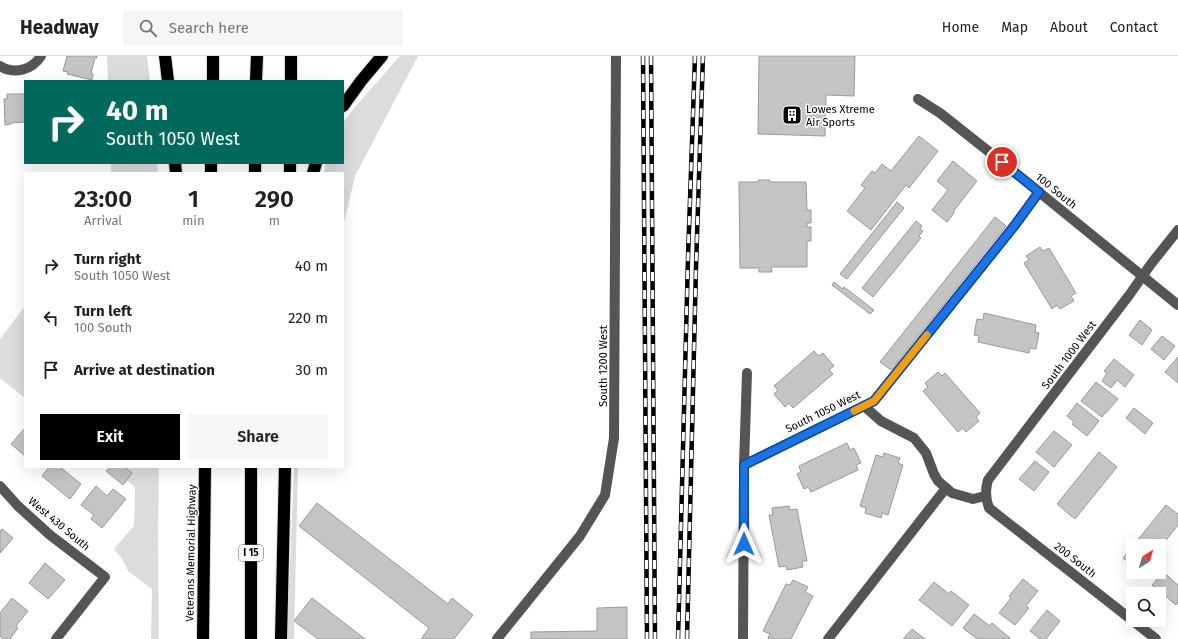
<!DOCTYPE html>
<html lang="en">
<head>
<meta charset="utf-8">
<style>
	body { margin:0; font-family:"Fira Sans",sans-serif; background:#f6f6f6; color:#202124; height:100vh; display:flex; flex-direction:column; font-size:15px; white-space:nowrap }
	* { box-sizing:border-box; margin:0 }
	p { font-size:13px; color:#757577 }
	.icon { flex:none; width:22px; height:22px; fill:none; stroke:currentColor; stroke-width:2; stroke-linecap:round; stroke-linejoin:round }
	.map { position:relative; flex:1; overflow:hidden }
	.panel { position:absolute; left:24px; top:116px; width:320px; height:296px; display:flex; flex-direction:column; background:#fff; border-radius:0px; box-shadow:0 4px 16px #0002 }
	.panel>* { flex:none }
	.guide { position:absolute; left:24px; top:24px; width:320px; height:84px; border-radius:0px; box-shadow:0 4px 16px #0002; background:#00695c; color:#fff; overflow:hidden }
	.needle { width:26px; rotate:38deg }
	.tools { position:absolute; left:1126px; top:483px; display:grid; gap:8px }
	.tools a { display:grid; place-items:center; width:40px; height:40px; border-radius:0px; background:#fff; box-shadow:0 4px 16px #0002; font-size:20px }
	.pin { position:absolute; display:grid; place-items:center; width:34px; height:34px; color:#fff; margin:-17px; border:2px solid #fff; border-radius:50%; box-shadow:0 1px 4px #0007 }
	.me { position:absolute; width:44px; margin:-22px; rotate:0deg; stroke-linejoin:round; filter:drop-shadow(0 0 3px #0008) }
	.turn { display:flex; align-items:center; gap:14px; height:84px; padding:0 16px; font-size:18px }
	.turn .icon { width:52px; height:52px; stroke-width:2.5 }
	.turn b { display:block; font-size:28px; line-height:34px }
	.eta { display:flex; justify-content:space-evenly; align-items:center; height:68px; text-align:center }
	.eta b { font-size:24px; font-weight:600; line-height:28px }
	.cta { display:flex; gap:8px; margin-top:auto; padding:8px 16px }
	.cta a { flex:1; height:46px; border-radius:0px; background:#000; color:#fff; font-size:16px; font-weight:600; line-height:46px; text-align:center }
	.cta a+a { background:#f6f6f6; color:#202124 }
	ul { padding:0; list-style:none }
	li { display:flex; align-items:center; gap:12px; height:52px; padding:0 16px }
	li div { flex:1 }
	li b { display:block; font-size:15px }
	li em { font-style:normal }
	header { display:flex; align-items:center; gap:24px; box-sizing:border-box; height:56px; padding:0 20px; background:#fff; border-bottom:1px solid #e0e0e0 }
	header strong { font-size:19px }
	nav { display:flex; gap:22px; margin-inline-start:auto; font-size:14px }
	.search { width:280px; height:36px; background:#f6f6f6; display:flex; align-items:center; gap:10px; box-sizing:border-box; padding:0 14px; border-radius:0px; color:#757577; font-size:15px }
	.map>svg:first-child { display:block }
</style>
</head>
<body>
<header>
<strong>Headway</strong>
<div class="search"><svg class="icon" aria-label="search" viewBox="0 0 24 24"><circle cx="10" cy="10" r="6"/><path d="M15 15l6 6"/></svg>Search here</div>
<nav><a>Home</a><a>Map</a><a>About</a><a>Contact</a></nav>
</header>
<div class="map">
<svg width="1178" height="583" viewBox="0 0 1178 583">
	<rect width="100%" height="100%" fill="#fff"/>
	<g fill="#dcdcdc">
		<path d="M107,0H147L150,25H108Z"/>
		<path d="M400,0H418L355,120L343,171V117H324L326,107H343V67L355,51Z"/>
		<path d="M111,107H157L158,117H111Z"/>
		<path d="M25,250V342L0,322V283Z"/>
		<path d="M111,411H159L158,483L159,583H151L152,533L128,515L121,501L114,493L134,470L135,431Z"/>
		<path d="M294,411H298L294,583H287Z"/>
	</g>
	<g fill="#c4c4c4" stroke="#999">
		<path d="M67,0H97V2H95L91,17L93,18L92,24L67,18L68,16L63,15Z"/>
		<path d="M759,0H855L854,40L826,39L825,80L758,78Z"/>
		<path d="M7,38H25V66L11,67V68L5,69L4,43H7Z"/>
		<path d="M919,80L938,95L909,132L906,129L871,174L847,155L865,132L861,129L872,115L875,117L882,108L891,115Z"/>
		<path d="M953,105L977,125L953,156L954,157L947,166L932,154L948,134L937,125Z"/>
		<path d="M758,124H770V126H806L807,154H811V167H807V171H811V185H807V211H771L772,216H759V212H740L739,126H758Z"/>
		<path d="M897,146L904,152L847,223L840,218Z"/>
		<path d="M995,161L1006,170L891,314L880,306Z"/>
		<path d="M916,165L922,170L920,173L923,175L919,180L921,182L873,241L862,232Z"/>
		<path d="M1040,191L1043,195L1049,192L1076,237L1071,240L1074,245L1060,253L1057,249L1052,253L1024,207L1029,204L1026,200Z"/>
		<path d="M834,226L843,233L844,231L874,254L870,258L832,229Z"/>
		<path d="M984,257L1036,269L1035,276L1039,277L1036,293L1030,292L1029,297L978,286L979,280L974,279L977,263L983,264Z"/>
		<path d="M1140,264L1152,274L1142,289L1129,279Z"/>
		<path d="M1162,280L1175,290L1164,304L1151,293Z"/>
		<path d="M814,295L819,300L823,297L834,310L829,314L833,318L793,352L789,347L785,351L774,338L778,334L774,330Z"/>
		<path d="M1178,301V327L1165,316Z"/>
		<path d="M1114,303L1134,319L1125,331L1117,324L1111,332L1102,325L1107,317L1104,315Z"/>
		<path d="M938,316L942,320L945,317L980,357L976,361L979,365L966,376L963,372L958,376L923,335L928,331L925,327Z"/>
		<path d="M1096,326L1118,343L1106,357H1105L1102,361L1081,345Z"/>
		<path d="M1077,347L1099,365L1087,380L1072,368L1074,366L1067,360Z"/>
		<path d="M1134,352L1153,367L1145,378L1126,362Z"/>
		<path d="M25,372V400L11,388Z"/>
		<path d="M1054,375L1072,389L1054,411L1036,396Z"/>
		<path d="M847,387L850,394L854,392L861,407L856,409L858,414L811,436L808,431L804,433L797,418L801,416L799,410Z"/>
		<path d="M1099,396L1117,411L1075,463L1057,448Z"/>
		<path d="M884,397L900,402L898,407L903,409L888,459L882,457L881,462L865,457L866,452L860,450L876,399L883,401Z"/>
		<path d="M1035,405L1049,416L1034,435L1019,423Z"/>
		<path d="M49,411H60L81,428L70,443L42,420Z"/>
		<path d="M110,411H124L132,417L123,429L106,415Z"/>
		<path d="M96,430L107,440L113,433L126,443L102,472L91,463L94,459L81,449Z"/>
		<path d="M317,447L448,548L452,542L473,559L454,583H421L429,572L299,470Z"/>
		<path d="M1166,449L1178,458V469L1159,493V490H1133V510L1123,502Z"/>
		<path d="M789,450L790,454L797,453L807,505H802L803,511L787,514L786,510L779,511L769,459H773L772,452Z"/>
		<path d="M2,473L13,482L0,497V475Z"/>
		<path d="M45,507L65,524L48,543L29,527Z"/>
		<path d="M1163,516L1178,529V547L1176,549L1152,529Z"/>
		<path d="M1023,523L1038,535L1026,550L1029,552L1015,569L999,557L1011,542L1009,540Z"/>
		<path d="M793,524L808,531L805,536L813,540L791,583H769L768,582L770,578L763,575L786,528L790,529Z"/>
		<path d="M934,526L949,538L951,535L969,549L952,570L919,544Z"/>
		<path d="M12,542L28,555L16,570L18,572L10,583H3L0,580V557Z"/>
		<path d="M312,542L365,583H318L294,565Z"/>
		<path d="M627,551V583H531V576L597,575V552Z"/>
		<path d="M1047,554L1060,565L1046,583H1040L1030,575Z"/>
		<path d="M974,558L990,570L992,567L1010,582L1009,583H977L963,572Z"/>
		<path d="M912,573L925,583H903Z"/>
	</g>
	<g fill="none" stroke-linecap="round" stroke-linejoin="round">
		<defs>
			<g id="highway">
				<path d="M165,0L168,25"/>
				<path d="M213,25V0"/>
				<path d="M256,25L257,0"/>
				<path d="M291,25V0"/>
				<path d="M343,50L361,25L382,0"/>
				<path d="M175,107L176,117"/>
				<path d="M211,117V107"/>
				<path d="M255,117V107"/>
				<path d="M290,117V107"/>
				<path d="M313,117L316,107"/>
				<path d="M203,583L205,411"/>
				<path d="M251,583V411"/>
				<path d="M281,583L285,411"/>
			</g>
		</defs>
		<use href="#highway" stroke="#dbdbdb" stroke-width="14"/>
		<g stroke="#555" stroke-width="10">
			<path d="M0,10C14,19 32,14 41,0"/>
			<path d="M918,43L940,57L1002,106L1178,249"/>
			<path d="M864,350L881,365L914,382L926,397L934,418L938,425L952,437L973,443L985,440"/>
			<path d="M744,409L747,317"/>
			<path d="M0,430L18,450L50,479L105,521L56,583"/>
			<path d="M497,583L580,480L605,439L614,382L616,0"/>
			<path d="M743,583L744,409L874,345L1015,169L1039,136"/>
			<path d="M828,583L946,432"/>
			<path d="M1156,583L989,452C985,442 985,434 988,424L1130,238L1151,208L1178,174"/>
		</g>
		<use href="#highway" stroke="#000" stroke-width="12"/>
		<defs>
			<g id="rail">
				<path d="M643,0L647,583"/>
				<path d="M651,0L655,583"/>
				<path d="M678,583L688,202L695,0"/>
				<path d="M687,583L696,211L703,0"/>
			</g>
		</defs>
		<use href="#rail" stroke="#000" stroke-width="4.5"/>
		<use href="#rail" stroke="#fff" stroke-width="3" stroke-dasharray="9" stroke-linecap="butt"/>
	</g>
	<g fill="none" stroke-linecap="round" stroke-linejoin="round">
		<defs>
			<path id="route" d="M744,488V409L874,345L1015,169L1039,136L1002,106"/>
		</defs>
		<use href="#route" stroke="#114b97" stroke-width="10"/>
		<use href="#route" stroke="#1a73e8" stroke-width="7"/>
		<path stroke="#f59e0b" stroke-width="7" d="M854,355L874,345L927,279"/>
	</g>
	<defs>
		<symbol id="building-square" viewBox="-11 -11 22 22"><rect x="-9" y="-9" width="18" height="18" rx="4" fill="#000" stroke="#fff"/><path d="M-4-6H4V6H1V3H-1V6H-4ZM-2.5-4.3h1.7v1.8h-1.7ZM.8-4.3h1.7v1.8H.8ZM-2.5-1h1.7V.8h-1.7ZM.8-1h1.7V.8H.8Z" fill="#fff"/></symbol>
	</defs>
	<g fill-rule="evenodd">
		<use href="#building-square" x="781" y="48" width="22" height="22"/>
	</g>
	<g text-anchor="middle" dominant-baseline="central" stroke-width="3" stroke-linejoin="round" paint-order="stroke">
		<rect fill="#fff" stroke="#4c4c4c" stroke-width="1" x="239" y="489" width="24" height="16" rx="3"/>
		<g font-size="10" font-weight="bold" fill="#000">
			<text x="251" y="497">I 15</text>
		</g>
		<g font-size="11" fill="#000" stroke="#fff" text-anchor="start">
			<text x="806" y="53">Lowes Xtreme<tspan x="806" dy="13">Air Sports</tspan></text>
		</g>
		<g font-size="11" fill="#000" stroke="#fff">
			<text transform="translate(1056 135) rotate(39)">100 South</text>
			<text transform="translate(1069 299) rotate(-53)">South 1000 West</text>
			<text transform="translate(603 310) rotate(-90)">South 1200 West</text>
			<text transform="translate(823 356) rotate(-26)">South 1050 West</text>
			<text transform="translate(59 468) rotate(40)">West 430 South</text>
			<text transform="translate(191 497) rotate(-89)">Veterans Memorial Highway</text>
			<text transform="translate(1075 504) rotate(38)">200 South</text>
		</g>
	</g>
</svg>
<div class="tools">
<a><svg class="needle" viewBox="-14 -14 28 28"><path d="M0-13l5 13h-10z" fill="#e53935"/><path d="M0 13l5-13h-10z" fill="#757577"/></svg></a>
<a><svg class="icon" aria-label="search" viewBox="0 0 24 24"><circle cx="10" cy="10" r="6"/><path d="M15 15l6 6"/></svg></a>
</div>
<div class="pin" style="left:1002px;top:106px;background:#d93025"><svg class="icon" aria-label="arrive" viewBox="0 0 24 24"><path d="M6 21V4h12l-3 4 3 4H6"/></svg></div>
<svg class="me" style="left:744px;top:488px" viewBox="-20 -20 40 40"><path d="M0-17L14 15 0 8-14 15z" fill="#1a73e8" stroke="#fff" stroke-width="4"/></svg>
<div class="guide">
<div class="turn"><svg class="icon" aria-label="right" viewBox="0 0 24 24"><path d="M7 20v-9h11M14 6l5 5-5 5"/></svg><div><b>40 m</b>South 1050 West</div></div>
</div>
<section class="panel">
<div class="eta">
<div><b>23:00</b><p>Arrival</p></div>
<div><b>1</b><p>min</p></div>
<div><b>290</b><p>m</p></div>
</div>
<ul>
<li><svg class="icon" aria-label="right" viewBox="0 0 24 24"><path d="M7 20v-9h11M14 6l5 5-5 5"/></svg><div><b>Turn right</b><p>South 1050 West</p></div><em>40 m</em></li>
<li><svg class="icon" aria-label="left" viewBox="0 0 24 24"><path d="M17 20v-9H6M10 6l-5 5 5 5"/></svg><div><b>Turn left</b><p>100 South</p></div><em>220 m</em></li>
<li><svg class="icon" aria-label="arrive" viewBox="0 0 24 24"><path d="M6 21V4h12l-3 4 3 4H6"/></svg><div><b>Arrive at destination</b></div><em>30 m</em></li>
</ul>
<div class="cta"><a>Exit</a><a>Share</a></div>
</section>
</div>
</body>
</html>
